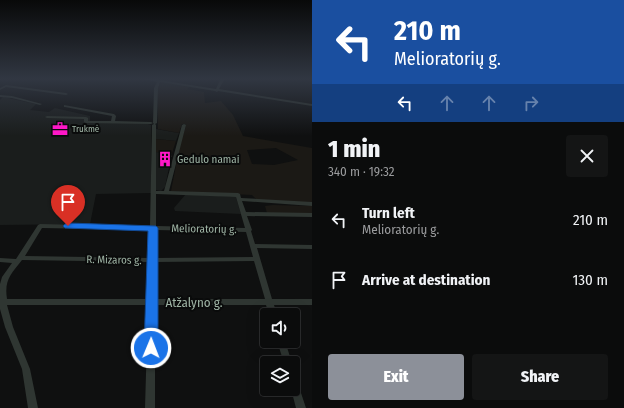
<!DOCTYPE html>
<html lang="en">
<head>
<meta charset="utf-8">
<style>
	body { margin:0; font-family:"Fira Sans Condensed",sans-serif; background:#141515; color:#f1f3f6; height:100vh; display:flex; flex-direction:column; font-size:15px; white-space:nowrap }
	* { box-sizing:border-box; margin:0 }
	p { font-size:13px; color:#9a9b9d }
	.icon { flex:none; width:22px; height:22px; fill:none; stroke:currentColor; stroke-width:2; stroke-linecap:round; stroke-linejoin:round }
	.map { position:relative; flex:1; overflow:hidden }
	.side { display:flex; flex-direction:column; background:#0b0c0c; width:312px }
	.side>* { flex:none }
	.hud { background:#1a4fa0; color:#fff; overflow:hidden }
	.fabs { position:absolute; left:260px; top:308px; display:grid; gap:8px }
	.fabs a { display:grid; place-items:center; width:40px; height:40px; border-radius:4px; background:#0b0c0c; box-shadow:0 4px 16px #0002,0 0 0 1px #2b2c2d; font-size:20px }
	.pin { position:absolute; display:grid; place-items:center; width:34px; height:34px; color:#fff; margin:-41px -17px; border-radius:50% 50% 50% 0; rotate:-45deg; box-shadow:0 0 4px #0007 }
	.pin .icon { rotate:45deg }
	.me { position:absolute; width:44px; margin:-22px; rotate:1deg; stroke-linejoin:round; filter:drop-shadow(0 0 3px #0008) }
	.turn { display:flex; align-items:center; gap:14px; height:84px; padding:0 16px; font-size:18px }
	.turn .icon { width:52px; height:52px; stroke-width:2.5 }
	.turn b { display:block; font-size:28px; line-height:34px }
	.lanes { display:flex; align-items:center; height:38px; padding:0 16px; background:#0003; justify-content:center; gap:20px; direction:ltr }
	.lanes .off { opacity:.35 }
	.round { display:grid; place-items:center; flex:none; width:42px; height:42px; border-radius:4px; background:#141515 }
	.overview { display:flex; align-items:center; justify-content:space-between; height:68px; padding:0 16px }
	h1 { font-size:24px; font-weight:800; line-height:30px }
	.action { display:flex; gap:8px; margin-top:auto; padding:8px 16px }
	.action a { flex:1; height:46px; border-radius:4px; background:#8c9099; color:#fff; font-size:16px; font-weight:800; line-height:46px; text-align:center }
	.action a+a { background:#141515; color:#f1f3f6 }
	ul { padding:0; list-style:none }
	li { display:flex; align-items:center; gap:12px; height:60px; padding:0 16px }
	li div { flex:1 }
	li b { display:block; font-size:15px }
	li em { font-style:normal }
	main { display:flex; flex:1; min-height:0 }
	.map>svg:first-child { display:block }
</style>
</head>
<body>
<main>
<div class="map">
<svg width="312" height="408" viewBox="0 0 312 408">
	<rect width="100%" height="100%" fill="#0f1010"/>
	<g fill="#1a1d1c">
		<path d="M3,97L36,104L30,110L49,112L55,108L90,116V122L145,123L151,125V193L96,194L90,224L0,225V100Z"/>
		<path d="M156,129L179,133L176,141L156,139Z"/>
		<path d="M156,152L172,153L165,187L161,191L156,190Z"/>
		<path d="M186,194L236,197L241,214L175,211L174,208Z"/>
	</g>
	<g fill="#1b1915" fill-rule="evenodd">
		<path d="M162,82L189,87L187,89L204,92L205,103L221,101L233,115L243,136L312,148V203L257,200L252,195L171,191L179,150L186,125L182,124L179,133L158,129V85ZM276,148L298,160L274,165L252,164L247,150Z"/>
		<path d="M156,139L176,141L172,153L156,152Z"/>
		<path d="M273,205L312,206V214L267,213L265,206Z"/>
	</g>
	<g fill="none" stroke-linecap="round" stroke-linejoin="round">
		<g fill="#2f3632" fill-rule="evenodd">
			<path d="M145,79H153L216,89L220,80L222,79L224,80L219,89L312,104V106L218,91L217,92L215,91L160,82L158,88L157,123L155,124L156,125V191H164L182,125L184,124L186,125L169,191L238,193L240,194L241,198L312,202V206L242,201L246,212L312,213V217L247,216L252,230L251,231L255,244L312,245V249L257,248L272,299H312V305H274L277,315H269L266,305H155V408H145L148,305H7L13,327L30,369L38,408H28L22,369L5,327L0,309V284L2,277L12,263L0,262V258L16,259L38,225L40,224L150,226L152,125L154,124L153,123L154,88L157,82ZM156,194L236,197L245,228L156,226ZM42,228L150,230L149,258L25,256ZM156,230L246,232L253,257L155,258ZM22,260L149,262L148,299H7C4,280 11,274 22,260ZM254,261L265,299H155V262Z"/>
			<path d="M6,85L66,93L68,94L66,95L6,87L0,90V88Z"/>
			<path d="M0,95L12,96L42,104L40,105L12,98L0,97Z"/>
			<path d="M64,105L114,114L116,116L115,121L151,122L153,123L151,124L86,123L84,122V119L47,118L45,117L47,116L86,117L88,118V121H111L112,116L65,107H64Z"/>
			<path d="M277,341H285L292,363H284Z"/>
			<path d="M293,377L296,378L306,408H296L291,389H293Z"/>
		</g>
	</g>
	<path fill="#2b2e2c" d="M171,157V159L169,160L168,163L163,166L159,163V162L161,161L159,160V158Z"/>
	<path fill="#1a1c1b" d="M168,162V163L163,166V164Z"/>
	<path fill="#373c39" stroke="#474f4a" d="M164,152H170L171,157L169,158L168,162L163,164L159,162L162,160L159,158L164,156Z"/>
	<linearGradient id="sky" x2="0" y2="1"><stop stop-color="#080909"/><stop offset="0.58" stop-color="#313742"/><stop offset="1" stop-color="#313742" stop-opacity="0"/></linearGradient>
	<rect width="312" height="136" fill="url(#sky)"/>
	<path fill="#1a73e8" stroke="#114b97" d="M68,223L156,226L158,228V348L156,352L151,354L146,352L144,348L148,231L65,228L63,226L65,224Z"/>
	<defs>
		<symbol id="office-bare" viewBox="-9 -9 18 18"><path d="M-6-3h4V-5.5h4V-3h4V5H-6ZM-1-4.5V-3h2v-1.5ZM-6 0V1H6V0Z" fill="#ff18c8" stroke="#0a0b0b" stroke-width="2.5" paint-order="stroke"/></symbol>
		<symbol id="building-bare" viewBox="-9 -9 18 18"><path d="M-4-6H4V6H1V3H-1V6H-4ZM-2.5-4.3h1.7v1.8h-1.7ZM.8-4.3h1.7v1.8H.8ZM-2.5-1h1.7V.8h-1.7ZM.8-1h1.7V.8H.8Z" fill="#ff18c8" stroke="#0a0b0b" stroke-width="2.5" paint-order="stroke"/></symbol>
	</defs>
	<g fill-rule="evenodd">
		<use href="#office-bare" x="49" y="118" width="22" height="22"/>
		<use href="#building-bare" x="154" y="148" width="22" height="22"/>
	</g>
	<g text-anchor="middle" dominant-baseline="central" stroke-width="4" stroke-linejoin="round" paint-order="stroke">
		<g font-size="9" fill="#9eb3a4" stroke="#0a0b0b" text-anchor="start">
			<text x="72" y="129">Trukmė</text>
		</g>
		<g font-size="11" fill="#9eb3a4" stroke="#0a0b0b" text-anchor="start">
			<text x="177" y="159">Gedulo namai</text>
		</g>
		<g font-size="11" fill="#9eb3a4" stroke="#0a0b0b">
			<text transform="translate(204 229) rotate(1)">Melioratorių g.</text>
			<text transform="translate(114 260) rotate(1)">R. Mizaros g.</text>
		</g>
		<g font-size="13" fill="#9eb3a4" stroke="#0a0b0b">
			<text x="194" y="302">Atžalyno g.</text>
		</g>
	</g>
</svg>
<div class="fabs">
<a><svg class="icon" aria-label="sound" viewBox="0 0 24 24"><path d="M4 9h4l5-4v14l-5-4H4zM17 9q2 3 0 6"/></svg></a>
<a><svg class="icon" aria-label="layers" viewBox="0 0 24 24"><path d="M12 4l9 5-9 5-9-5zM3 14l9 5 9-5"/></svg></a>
</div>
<div class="pin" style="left:68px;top:226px;background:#d93025"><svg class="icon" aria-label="arrive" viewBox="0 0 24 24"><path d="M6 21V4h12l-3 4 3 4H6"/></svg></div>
<svg class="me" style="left:151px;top:348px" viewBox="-20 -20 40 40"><circle r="17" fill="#1a73e8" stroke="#fff" stroke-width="3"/><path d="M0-11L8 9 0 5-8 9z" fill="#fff"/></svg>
</div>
<section class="side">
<div class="hud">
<div class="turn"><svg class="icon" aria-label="left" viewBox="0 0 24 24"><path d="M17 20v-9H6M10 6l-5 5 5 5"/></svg><div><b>210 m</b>Melioratorių g.</div></div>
<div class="lanes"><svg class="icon" aria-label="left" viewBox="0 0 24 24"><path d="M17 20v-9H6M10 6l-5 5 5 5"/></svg><svg class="icon off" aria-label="ahead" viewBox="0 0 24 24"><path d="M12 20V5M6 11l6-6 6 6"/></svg><svg class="icon off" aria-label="ahead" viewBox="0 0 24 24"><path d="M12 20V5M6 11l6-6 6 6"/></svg><svg class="icon off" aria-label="right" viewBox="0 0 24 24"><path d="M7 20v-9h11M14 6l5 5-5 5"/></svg></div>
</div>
<div class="overview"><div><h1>1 min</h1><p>340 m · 19:32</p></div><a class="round"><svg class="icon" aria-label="close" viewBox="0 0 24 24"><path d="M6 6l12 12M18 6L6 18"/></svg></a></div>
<ul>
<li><svg class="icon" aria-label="left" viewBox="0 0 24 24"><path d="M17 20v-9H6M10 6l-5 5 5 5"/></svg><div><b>Turn left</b><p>Melioratorių g.</p></div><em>210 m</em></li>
<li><svg class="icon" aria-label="arrive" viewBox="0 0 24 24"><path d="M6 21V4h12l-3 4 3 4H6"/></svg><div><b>Arrive at destination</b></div><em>130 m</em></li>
</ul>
<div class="action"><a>Exit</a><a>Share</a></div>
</section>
</main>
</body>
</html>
